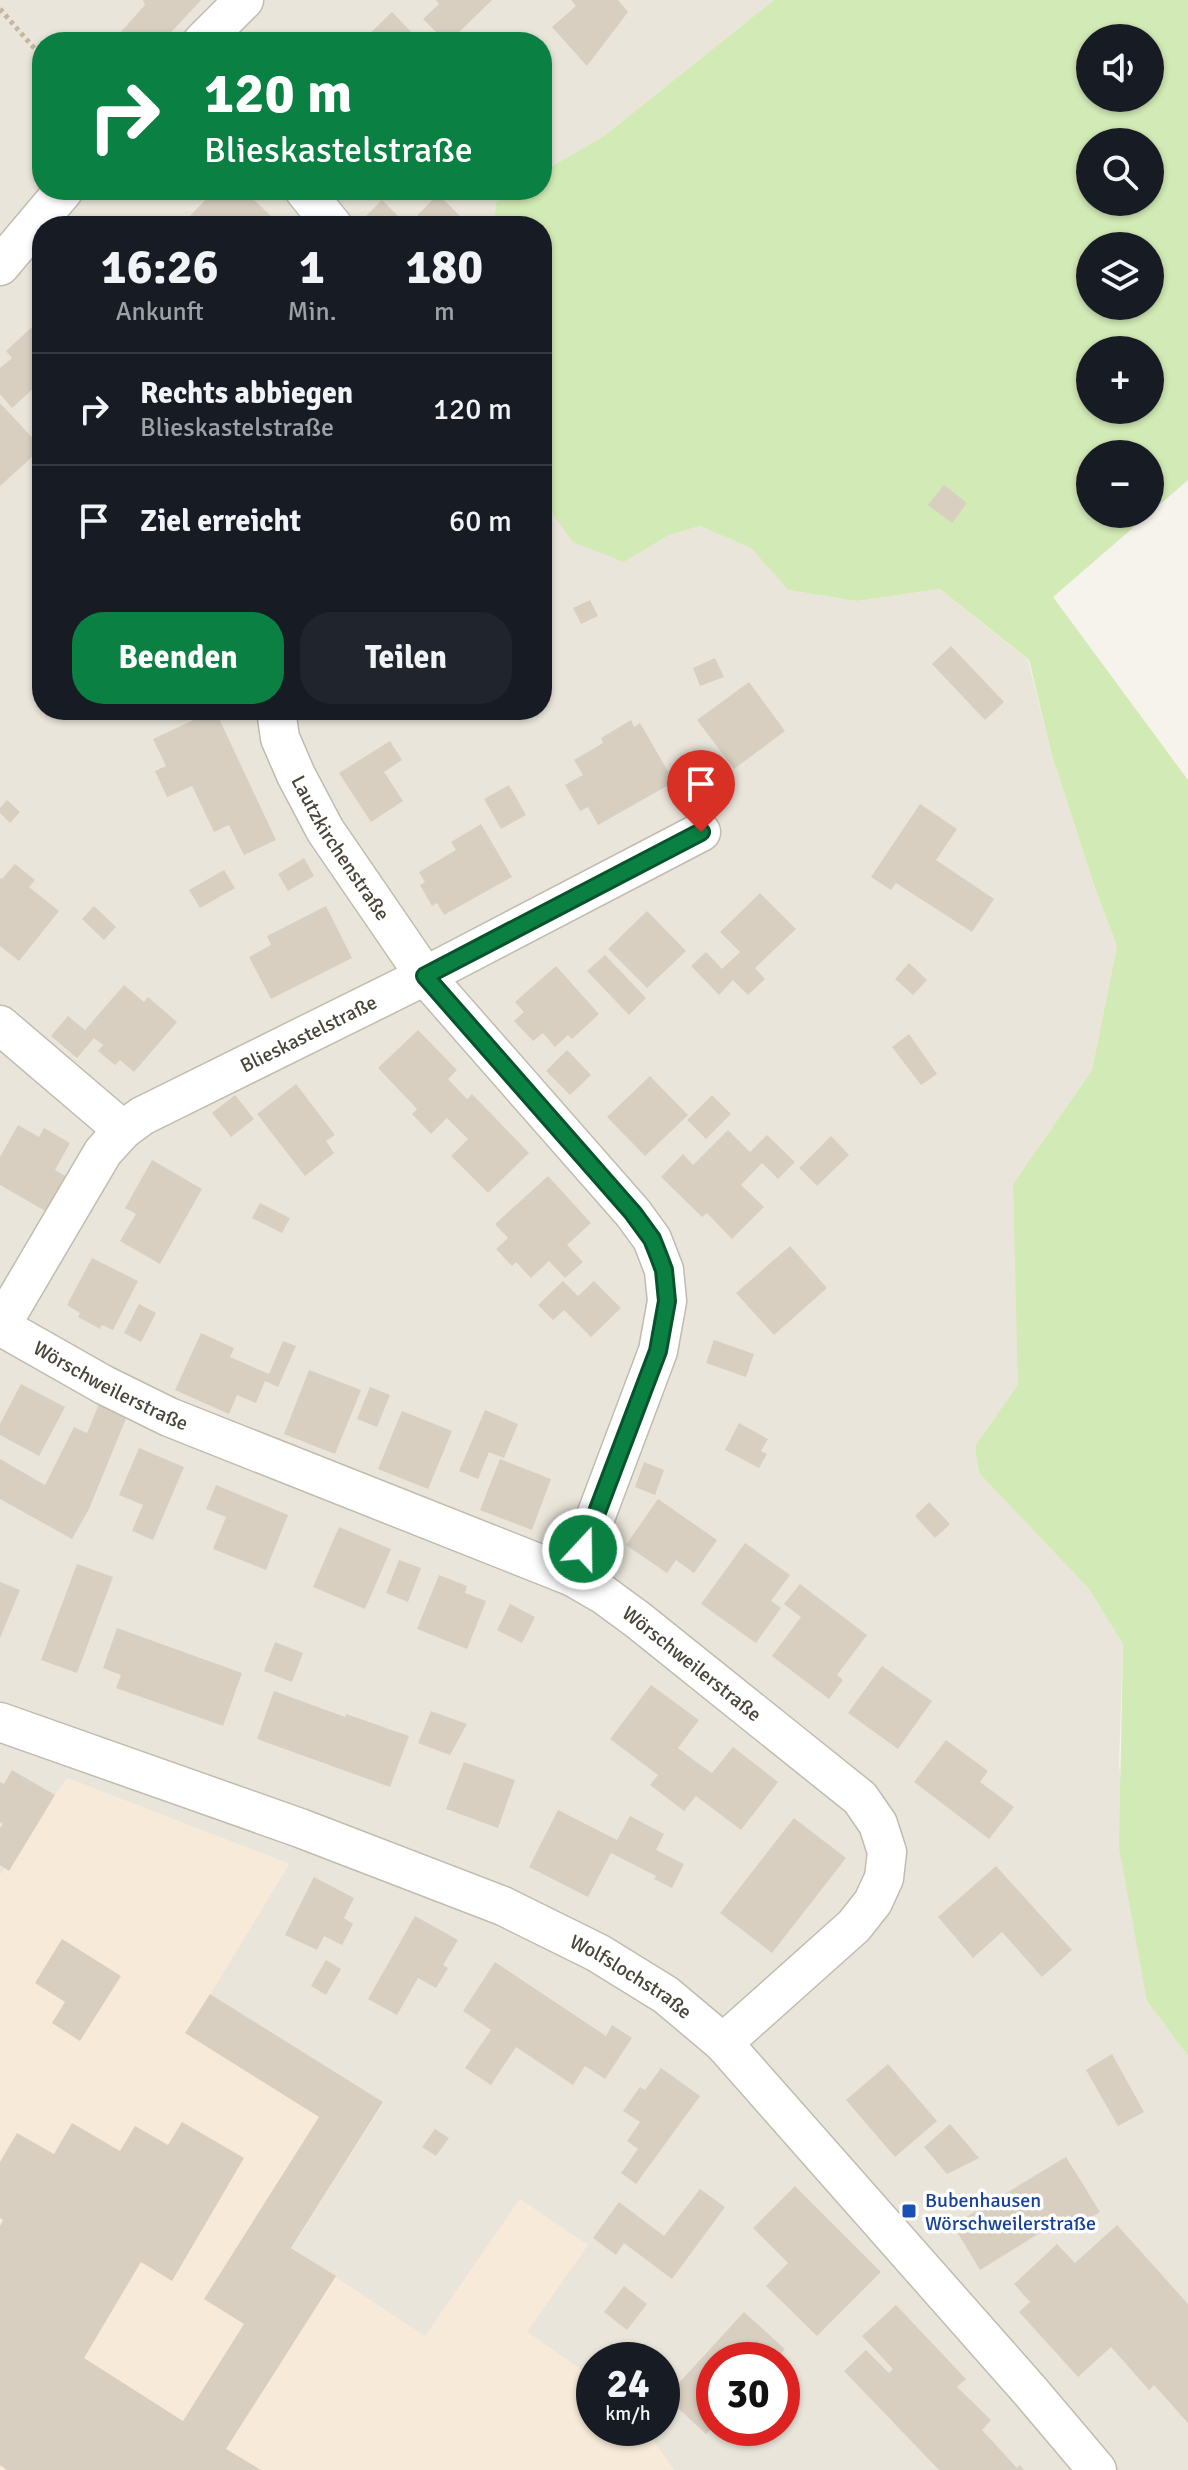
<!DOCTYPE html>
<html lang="de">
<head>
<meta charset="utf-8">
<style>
	body { margin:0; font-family:Signika,sans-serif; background:#20242c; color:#f1f3f6; height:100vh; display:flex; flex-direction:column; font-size:30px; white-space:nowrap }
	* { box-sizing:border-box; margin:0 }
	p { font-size:26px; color:#9ea1a6 }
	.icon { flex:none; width:44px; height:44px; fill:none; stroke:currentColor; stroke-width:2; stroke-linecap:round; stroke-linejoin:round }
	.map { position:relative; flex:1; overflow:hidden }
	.drawer { position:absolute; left:32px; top:216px; width:520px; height:504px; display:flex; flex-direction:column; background:#171b24; border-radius:32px; box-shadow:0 2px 6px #0004 }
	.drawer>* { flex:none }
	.guide { position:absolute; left:32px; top:32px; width:520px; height:168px; border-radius:32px; box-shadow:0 2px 6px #0004; background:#0b8043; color:#fff; overflow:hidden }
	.tools { position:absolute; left:1076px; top:24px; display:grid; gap:16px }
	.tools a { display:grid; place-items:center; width:88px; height:88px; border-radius:50%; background:#171b24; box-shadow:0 2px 6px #0004; font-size:40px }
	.speed { position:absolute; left:576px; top:2342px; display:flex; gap:16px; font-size:40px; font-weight:700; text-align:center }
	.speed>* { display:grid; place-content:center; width:104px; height:104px; border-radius:50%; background:#171b24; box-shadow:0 2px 6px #0004; line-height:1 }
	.speed small { font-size:20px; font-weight:400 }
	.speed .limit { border:12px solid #d22; background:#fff; color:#111 }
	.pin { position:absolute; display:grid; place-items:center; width:68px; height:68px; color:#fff; margin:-82px -34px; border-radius:50% 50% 50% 0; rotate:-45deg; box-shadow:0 0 8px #0007 }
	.pin .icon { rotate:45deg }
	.me { position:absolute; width:88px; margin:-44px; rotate:21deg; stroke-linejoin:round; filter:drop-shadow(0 0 6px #0008) }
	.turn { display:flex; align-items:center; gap:28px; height:168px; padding:0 40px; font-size:36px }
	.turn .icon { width:104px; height:104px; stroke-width:2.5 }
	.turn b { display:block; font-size:56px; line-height:68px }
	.eta { display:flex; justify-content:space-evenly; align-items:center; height:136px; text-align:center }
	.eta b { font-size:48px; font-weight:700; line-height:56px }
	.action { display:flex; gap:16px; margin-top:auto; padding:16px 40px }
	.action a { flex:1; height:92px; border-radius:32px; background:#0b8043; color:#fff; font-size:32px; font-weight:700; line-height:92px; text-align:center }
	.action a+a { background:#20242c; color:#f1f3f6 }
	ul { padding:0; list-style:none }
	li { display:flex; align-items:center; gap:24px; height:112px; padding:0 40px; border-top:2px solid #363941 }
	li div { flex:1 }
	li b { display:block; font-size:30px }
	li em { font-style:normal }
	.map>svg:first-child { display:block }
</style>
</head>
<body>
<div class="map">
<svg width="1188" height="2470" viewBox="0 0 1188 2470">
	<rect width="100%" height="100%" fill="#f6f3ec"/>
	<path fill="#eae5da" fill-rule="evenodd" d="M0,0H774L604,136L542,172V42H42V190H515L496,202L494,226H42V710H542V472L553,515L624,562L669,535L700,526L751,548L788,590L857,601L940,589L1028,660L1051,752L1096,891L1117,946L1092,1070L1013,1184L1019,1386L975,1446L979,1473L1089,1589L1123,1644L1119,1764L1147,2001L1188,2056V2470H674L644,2428H662V2360H594V2379L527,2332L520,2199L425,2337L291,2248L383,2103L210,1994L289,1864L67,1778L0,1875ZM714,2360H782V2428H714Z"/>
	<path fill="#f7ead8" d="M67,1778L289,1864L210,1995L383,2102L292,2248L425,2336L520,2199L588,2245L527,2332L594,2379V2428H644L674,2470H0V1875Z"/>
	<path fill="#d2eab5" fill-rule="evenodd" d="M774,0H1188V480L1150,513V454H1090V514H1149L1053,597L1188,780V2056L1147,2001L1119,1847L1123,1644L1089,1589L979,1473L975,1446L1018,1385L1013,1184L1092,1070L1117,946L1096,891L1051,752L1029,660L940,589L857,601L788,590L751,548L700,526L669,535L624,562L573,542L553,515L542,472V226H494L496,202L515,190H542V172L604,136ZM1090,38H1150V98H1090ZM1090,142H1150V202H1090ZM1090,246H1150V306H1090ZM1090,350H1150V410H1090Z"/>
	<g fill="#d8cfc1">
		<path d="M143,0H201L162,42H128L119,34L145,5Z"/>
		<path d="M436,0H492L449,42H446L423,19L439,4Z"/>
		<path d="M571,0H618L628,12L587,66L552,27L576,6Z"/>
		<path d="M392,12L421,42H361Z"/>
		<path d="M215,190H234L245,200L249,195L273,218L266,226H200L190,216Z"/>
		<path d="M438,194L461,217L452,226H425L416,217Z"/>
		<path d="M382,200L406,224L404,226H372L364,218Z"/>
		<path d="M42,318V391L37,385L12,408L0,394V368L12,358L6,351Z"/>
		<path d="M0,403L42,448L0,486Z"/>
		<path d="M944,485L967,503L952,523L928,505Z"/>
		<path d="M590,600L598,616L581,624L573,608Z"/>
		<path d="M951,646L1004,702L985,720L932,664Z"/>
		<path d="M715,658L724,677L700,686L693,668Z"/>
		<path d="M749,682L785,731L734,769L697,720Z"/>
		<path d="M215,710L276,840L244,855L229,825L214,832L192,786L167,797L155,771L166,766L153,739Z"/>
		<path d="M631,720L634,727L640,723L674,782L598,825L588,807L580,811L565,785L583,775L574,760L603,743L601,738Z"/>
		<path d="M390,741L402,760L384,772L403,801L371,822L339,773Z"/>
		<path d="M509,785L526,815L501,829L484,799Z"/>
		<path d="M7,800L20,812L10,823L0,813V808Z"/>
		<path d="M920,804L957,829L936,860L994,899L972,932L896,883L891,890L871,877Z"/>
		<path d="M481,824L512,877L444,915L437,903L432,906L420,885L425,882L419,872L456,850L451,842Z"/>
		<path d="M304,858L314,876L288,891L278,874Z"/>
		<path d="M15,864L35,880L29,887L59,911L19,961L0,946V878L2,879Z"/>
		<path d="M224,870L235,888L200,908L189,890Z"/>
		<path d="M760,893L796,929L755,968L765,979L748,995L733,980L719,995L691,966L706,952L722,969L740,952L720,932Z"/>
		<path d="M94,906L116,927L104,940L82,919Z"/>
		<path d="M326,906L352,958L271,999L249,957L271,945L267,936Z"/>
		<path d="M647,911L686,951L647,988L608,949Z"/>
		<path d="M605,955L646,998L629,1015L587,971Z"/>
		<path d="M909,963L927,980L913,995L895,979Z"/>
		<path d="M556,966L599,1014L572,1039L568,1035L555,1047L543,1033L533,1041L514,1021L524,1012L515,1002Z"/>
		<path d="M124,985L144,1002L148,997L177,1022L134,1072L120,1060L115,1065L98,1051L103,1045L94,1038L77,1058L51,1036L68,1016L85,1030Z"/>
		<path d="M418,1030L457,1070L448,1079L467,1099L472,1094L529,1153L488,1193L451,1156L468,1139L447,1118L431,1134L412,1114L417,1109L378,1068Z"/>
		<path d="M909,1034L937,1074L921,1085L892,1047Z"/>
		<path d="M567,1050L591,1075L570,1095L546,1071Z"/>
		<path d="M650,1076L688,1115L645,1156L607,1117Z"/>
		<path d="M296,1084L335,1135L326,1141L334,1153L305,1176L257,1114Z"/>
		<path d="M235,1095L254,1119L231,1137L212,1113Z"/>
		<path d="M712,1095L731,1114L706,1139L687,1120Z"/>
		<path d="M18,1125L39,1137L44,1128L70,1143L55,1170L67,1177L47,1212L0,1185V1157Z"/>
		<path d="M728,1130L750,1152L767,1135L795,1162L778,1179L762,1163L741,1185L764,1207L732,1239L707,1213L702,1217L661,1177L683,1154L693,1165Z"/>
		<path d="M831,1136L849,1155L817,1186L799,1168Z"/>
		<path d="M152,1160L202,1189L160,1264L120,1241L136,1214L125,1208Z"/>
		<path d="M548,1176L591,1223L567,1245L583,1262L565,1278L549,1261L531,1278L516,1262L512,1266L496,1249L508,1238L495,1224Z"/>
		<path d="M260,1203L290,1218L282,1233L252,1218Z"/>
		<path d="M790,1246L827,1288L774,1335L736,1293Z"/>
		<path d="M92,1258L138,1281L113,1330L102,1325L100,1329L78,1317L80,1313L67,1305Z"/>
		<path d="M563,1281L578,1296L594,1281L621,1308L591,1337L564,1310L553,1320L538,1305Z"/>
		<path d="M139,1304L156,1313L141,1342L124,1333Z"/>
		<path d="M201,1333L234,1348L230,1357L269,1374L283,1341L296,1346L278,1387L265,1381L256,1403L237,1395L229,1414L175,1390Z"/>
		<path d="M714,1340L754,1354L746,1377L706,1363Z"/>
		<path d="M309,1370L361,1390L335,1454L284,1434Z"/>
		<path d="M21,1384L65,1407L39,1456L0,1435V1424Z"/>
		<path d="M370,1387L390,1395L377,1427L357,1419Z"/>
		<path d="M99,1404L127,1416L89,1509L72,1539L0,1499V1459L45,1485L74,1427L87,1433Z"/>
		<path d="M485,1410L518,1424L504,1458L489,1452L478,1479L459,1471Z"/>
		<path d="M402,1411L452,1431L428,1489L378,1469Z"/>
		<path d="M739,1423L768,1439L761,1451L767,1454L759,1468L725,1450Z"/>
		<path d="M139,1448L184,1467L153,1540L132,1531L143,1505L119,1495Z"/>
		<path d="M500,1459L551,1479L532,1530L480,1510Z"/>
		<path d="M644,1462L664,1470L655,1495L635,1487Z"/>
		<path d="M216,1485L288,1515L266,1570L213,1549L226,1517L206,1509Z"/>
		<path d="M658,1499L717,1540L694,1573L676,1560L667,1573L626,1545Z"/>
		<path d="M929,1502L950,1524L935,1538L915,1516Z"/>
		<path d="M339,1527L391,1549L365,1609L313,1587Z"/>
		<path d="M745,1543L790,1575L771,1601L781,1608L756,1643L701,1604Z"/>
		<path d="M399,1560L421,1568L408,1602L386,1593Z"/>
		<path d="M77,1564L113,1577L77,1673L41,1660Z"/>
		<path d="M439,1575L467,1586L465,1593L486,1601L467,1649L417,1629Z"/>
		<path d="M0,1582L20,1590L0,1638Z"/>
		<path d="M800,1584L867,1635L837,1675L843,1680L829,1699L772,1656L801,1617L784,1604Z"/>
		<path d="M510,1604L535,1617L522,1643L497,1630Z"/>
		<path d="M117,1628L242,1673L223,1726L116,1688L121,1675L103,1668Z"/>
		<path d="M275,1642L303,1653L292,1682L264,1671Z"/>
		<path d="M882,1666L932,1701L898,1749L848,1713Z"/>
		<path d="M651,1685L699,1720L678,1748L695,1761L712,1773L733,1747L778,1782L741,1830L696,1796L684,1811L650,1785L658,1775L610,1739Z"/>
		<path d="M274,1691L345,1717L346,1714L409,1736L390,1787L257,1739Z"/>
		<path d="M431,1711L467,1724L450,1755L418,1743Z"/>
		<path d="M946,1740L988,1771L980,1782L1014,1807L989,1839L914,1782Z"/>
		<path d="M464,1762L515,1780L498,1828L446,1809Z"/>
		<path d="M12,1770L55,1795L9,1871L0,1865V1828L3,1824L0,1822V1782L4,1784Z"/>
		<path d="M558,1810L617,1840L630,1816L664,1834L656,1850L684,1864L672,1888L654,1879L656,1876L611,1853L588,1897L529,1867Z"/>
		<path d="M794,1818L846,1858L772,1953L720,1913Z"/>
		<path d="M996,1866L1072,1950L1042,1977L1002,1932L973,1958L938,1917Z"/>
		<path d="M314,1877L354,1898L344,1918L353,1924L342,1945L324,1936L317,1950L285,1935Z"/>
		<path d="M415,1916L458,1940L443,1965L448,1968L436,1988L418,1978L397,2015L368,1999Z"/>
		<path d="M62,1939L121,1976L80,2041L52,2023L65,2002L35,1983Z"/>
		<path d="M326,1960L341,1969L326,1995L311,1986Z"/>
		<path d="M495,1962L606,2036L612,2025L632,2038L605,2079L585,2066L573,2085L516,2047L491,2085L465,2068L491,2030L463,2011Z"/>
		<path d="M210,1994L383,2102L291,2248L336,2276L226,2449L261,2470H7L0,2465V2226L3,2220L0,2218V2162L17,2133L54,2154L72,2123L120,2151L135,2126L168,2145L182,2122L244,2158L172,2281L141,2262L84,2358L183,2421L244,2324L204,2299L319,2117L185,2033Z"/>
		<path d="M1112,2054L1144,2112L1118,2126L1086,2070Z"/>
		<path d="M888,2064L937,2121L895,2157L846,2100Z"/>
		<path d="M661,2068L700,2096L636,2184L621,2173L638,2149L627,2141L640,2122L623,2111L640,2087L645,2090Z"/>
		<path d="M950,2124L979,2158L947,2174L924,2147Z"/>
		<path d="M435,2129L449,2138L436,2156L422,2147Z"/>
		<path d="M1066,2157L1100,2212L1075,2227L1069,2215L980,2270L953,2225Z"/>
		<path d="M795,2186L881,2272L817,2336L766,2286L788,2263L753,2228Z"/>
		<path d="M700,2189L725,2207L672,2279L624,2243L616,2255L593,2238L619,2202L664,2236Z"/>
		<path d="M1117,2225L1188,2304V2423L1154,2385L1149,2390L1111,2347L1078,2377L1019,2312L1030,2302L1014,2284L1057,2244L1075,2263Z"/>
		<path d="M624,2286L647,2304L627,2330L604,2312Z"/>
		<path d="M896,2305L966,2379L957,2387L991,2420L982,2430L1017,2468L1020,2465L1024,2470H939L844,2371L866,2350L889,2373L893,2369L862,2336Z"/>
		<path d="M744,2312L785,2349L775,2360H714V2426L706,2434L666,2397Z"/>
		<path d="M623,2346L639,2360H611Z"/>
	</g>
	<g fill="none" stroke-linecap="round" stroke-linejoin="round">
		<defs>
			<g id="minor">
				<path d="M202,42L244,0"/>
				<path d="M304,190L333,226"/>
				<path d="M0,266L64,190"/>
				<path id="s1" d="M276,710L280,738L296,775L325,830L425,976L633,1213L652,1239L664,1270L667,1301L658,1351L573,1577"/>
				<path d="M0,1025L123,1130"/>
				<path id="s2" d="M0,1326L104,1385L169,1417L573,1577L604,1595L638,1620L860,1798L878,1824L887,1852L884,1878L873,1902L854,1926L723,2043"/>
				<path id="s3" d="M0,1327L103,1152L123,1130L142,1116L425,976L701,832"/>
				<path id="s4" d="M0,1722L300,1828L503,1906L598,1953L666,1995L723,2043L1031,2392L1097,2470"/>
			</g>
		</defs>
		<use href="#minor" stroke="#c2bbae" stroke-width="41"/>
		<path stroke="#c4b79f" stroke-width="5" stroke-dasharray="4 4" stroke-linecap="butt" d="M0,9L42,57"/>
		<use href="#minor" stroke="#fff" stroke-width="38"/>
	</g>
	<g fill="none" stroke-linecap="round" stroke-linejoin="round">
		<defs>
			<path id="route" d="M583,1549L658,1351L667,1301L664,1270L658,1254L652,1239L633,1213L425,976L701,832"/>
		</defs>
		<use href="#route" stroke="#07532c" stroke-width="20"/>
		<use href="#route" stroke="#0b8043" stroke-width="14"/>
	</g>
	<rect fill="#1a4fb4" stroke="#fff" stroke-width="3" x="901" y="2203" width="16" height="16" rx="4"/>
	<g text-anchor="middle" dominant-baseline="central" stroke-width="7" stroke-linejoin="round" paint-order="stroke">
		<g font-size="20" fill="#4b4439" stroke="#fff">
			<text stroke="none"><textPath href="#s1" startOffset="154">Lautzkirchenstraße</textPath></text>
			<text stroke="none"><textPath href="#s3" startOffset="442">Blieskastelstraße</textPath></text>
			<text stroke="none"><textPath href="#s2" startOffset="126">Wörschweilerstraße</textPath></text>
			<text stroke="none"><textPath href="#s2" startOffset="774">Wörschweilerstraße</textPath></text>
			<text stroke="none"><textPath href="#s4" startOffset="682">Wolfslochstraße</textPath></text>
		</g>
		<g font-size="20" fill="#164399" stroke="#fff" text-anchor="start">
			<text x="925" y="2200">Bubenhausen<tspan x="925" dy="23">Wörschweilerstraße</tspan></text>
		</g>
	</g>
</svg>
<div class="tools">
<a><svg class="icon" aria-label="sound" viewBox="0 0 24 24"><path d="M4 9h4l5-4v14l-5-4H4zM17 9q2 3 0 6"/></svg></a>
<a><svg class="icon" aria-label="search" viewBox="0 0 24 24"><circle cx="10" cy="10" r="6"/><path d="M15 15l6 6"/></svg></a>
<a><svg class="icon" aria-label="layers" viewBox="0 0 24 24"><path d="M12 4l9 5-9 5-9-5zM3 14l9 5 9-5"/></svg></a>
<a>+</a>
<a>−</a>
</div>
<div class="speed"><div>24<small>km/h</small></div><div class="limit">30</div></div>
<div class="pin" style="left:701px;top:832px;background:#d93025"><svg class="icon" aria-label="arrive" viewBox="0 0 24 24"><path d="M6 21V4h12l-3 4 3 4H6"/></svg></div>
<svg class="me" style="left:583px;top:1549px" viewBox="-20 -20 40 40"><circle r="17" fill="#0b8043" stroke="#fff" stroke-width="3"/><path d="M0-11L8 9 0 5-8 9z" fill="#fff"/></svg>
<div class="guide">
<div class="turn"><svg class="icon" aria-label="right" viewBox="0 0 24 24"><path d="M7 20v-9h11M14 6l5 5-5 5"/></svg><div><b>120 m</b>Blieskastelstraße</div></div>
</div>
<section class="drawer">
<div class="eta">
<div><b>16:26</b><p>Ankunft</p></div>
<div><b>1</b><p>Min.</p></div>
<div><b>180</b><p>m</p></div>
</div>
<ul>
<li><svg class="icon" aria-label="right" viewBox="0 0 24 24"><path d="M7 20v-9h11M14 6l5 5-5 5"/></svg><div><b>Rechts abbiegen</b><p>Blieskastelstraße</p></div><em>120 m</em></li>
<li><svg class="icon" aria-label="arrive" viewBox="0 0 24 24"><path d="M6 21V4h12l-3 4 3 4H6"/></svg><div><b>Ziel erreicht</b></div><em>60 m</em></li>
</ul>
<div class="action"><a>Beenden</a><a>Teilen</a></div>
</section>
</div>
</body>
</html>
